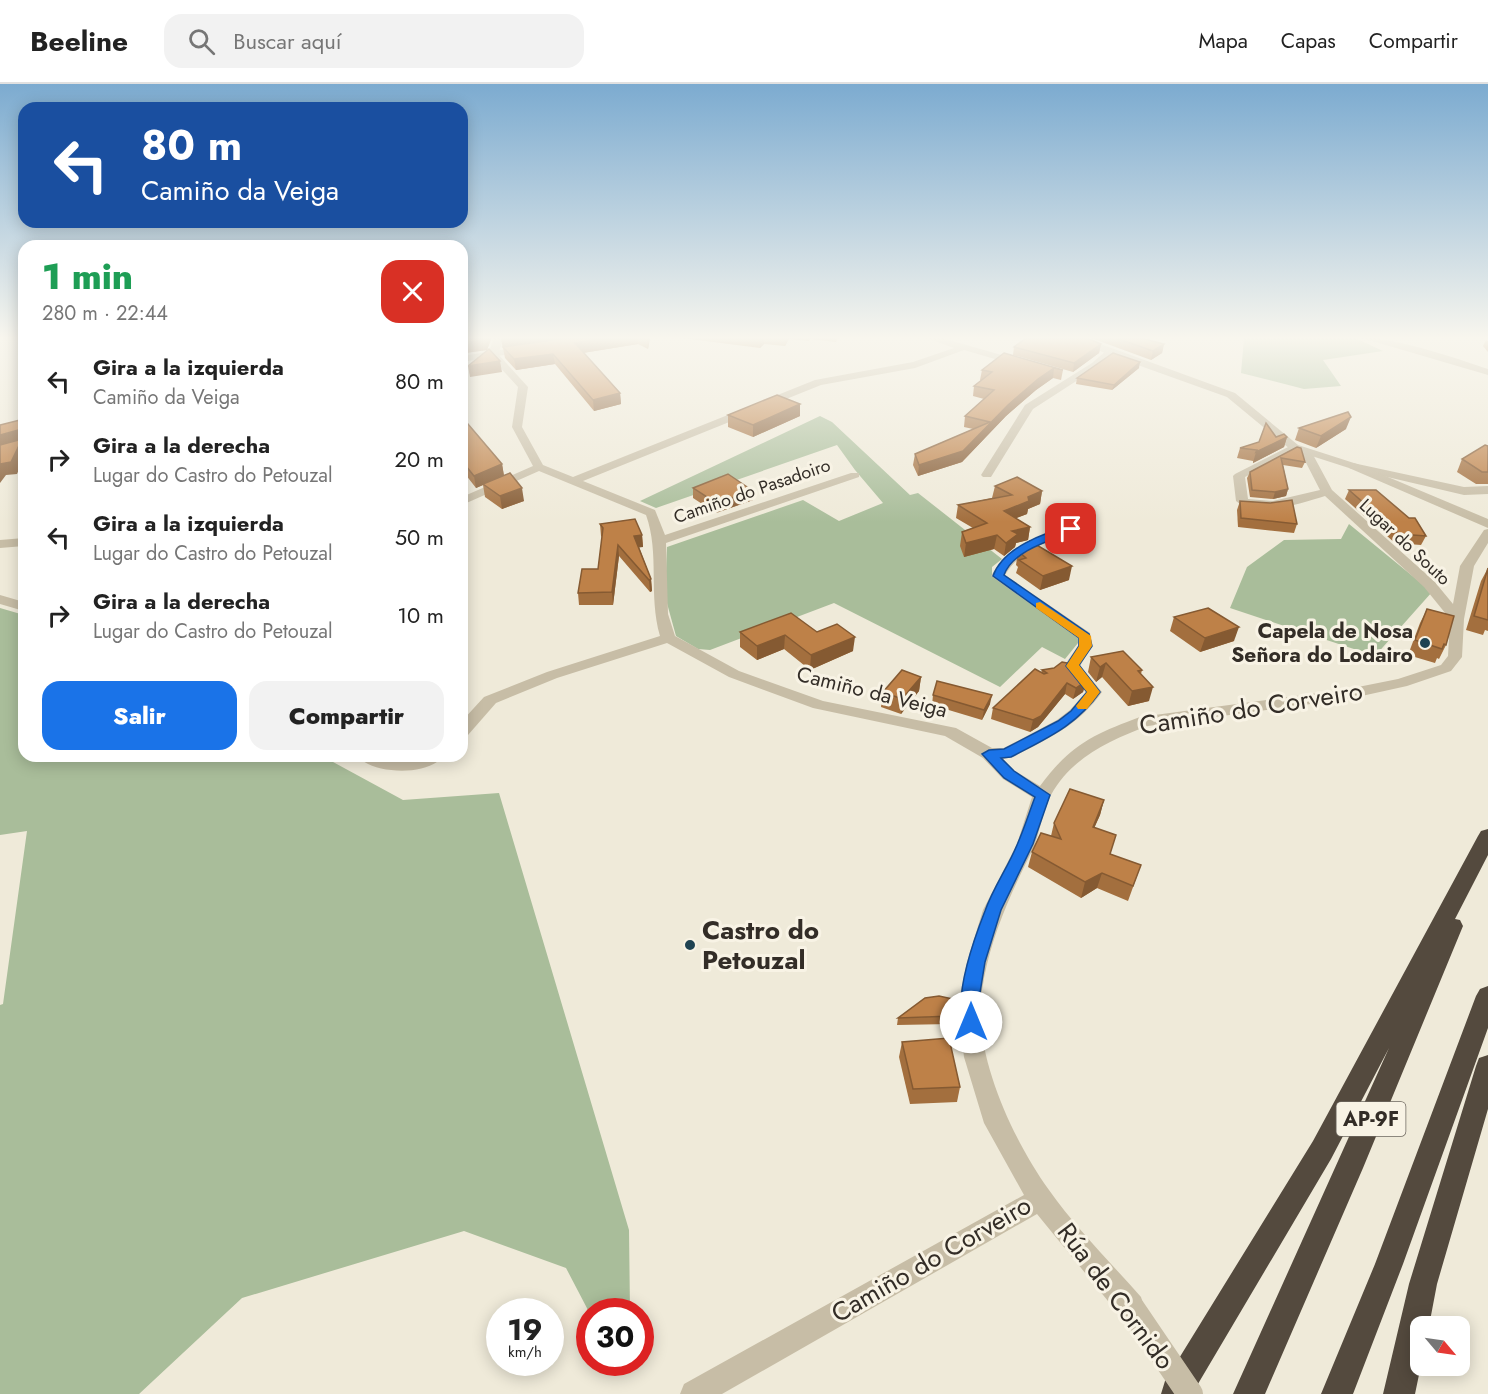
<!DOCTYPE html>
<html lang="es">
<head>
<meta charset="utf-8">
<style>
	body { margin:0; font-family:Jost,sans-serif; background:#f2f2f2; color:#222; height:100vh; display:flex; flex-direction:column; font-size:22px; white-space:nowrap }
	* { box-sizing:border-box; margin:0 }
	p { font-size:20px; color:#767676 }
	.icon { flex:none; width:33px; height:33px; fill:none; stroke:currentColor; stroke-width:2; stroke-linecap:round; stroke-linejoin:round }
	.map { position:relative; flex:1; overflow:hidden }
	.side { position:absolute; left:18px; top:156px; width:450px; height:522px; display:flex; flex-direction:column; background:#fff; border-radius:18px; box-shadow:0 3px 15px #0003 }
	.side>* { flex:none }
	.banner { position:absolute; left:18px; top:18px; width:450px; height:126px; border-radius:18px; box-shadow:0 3px 15px #0003; background:#1a4fa0; color:#fff; overflow:hidden }
	.needle { width:39px; rotate:119deg }
	.controls { position:absolute; left:1410px; top:1232px; display:grid; gap:12px }
	.controls a { display:grid; place-items:center; width:60px; height:60px; border-radius:12px; background:#fff; box-shadow:0 3px 15px #0003; font-size:30px }
	.speed { position:absolute; left:486px; top:1214px; display:flex; gap:12px; font-size:30px; font-weight:700; text-align:center }
	.speed>* { display:grid; place-content:center; width:78px; height:78px; border-radius:50%; background:#fff; box-shadow:0 3px 15px #0003; line-height:1 }
	.speed small { font-size:15px; font-weight:400 }
	.speed .limit { border:9px solid #d22; background:#fff; color:#111 }
	.pin { position:absolute; display:grid; place-items:center; width:51px; height:51px; color:#fff; margin:-26px; border-radius:12px; box-shadow:0 3px 9px #0006 }
	.me { position:absolute; width:66px; margin:-33px; rotate:0deg; stroke-linejoin:round; filter:drop-shadow(0 0 4px #0008) }
	.turn { display:flex; align-items:center; gap:21px; height:126px; padding:0 24px; font-size:27px }
	.turn .icon { width:78px; height:78px; stroke-width:2.5 }
	.turn b { display:block; font-size:42px; line-height:51px }
	.round { display:grid; place-items:center; flex:none; width:63px; height:63px; border-radius:18px; background:#f2f2f2 }
	.overview { display:flex; align-items:center; justify-content:space-between; height:102px; padding:0 24px }
	h1 { font-size:36px; font-weight:800; line-height:45px; color:#1e9e55 }
	.primary-button { display:flex; gap:12px; margin-top:auto; padding:12px 24px }
	.primary-button a { flex:1; height:69px; border-radius:18px; background:#1a73e8; color:#fff; font-size:24px; font-weight:800; line-height:69px; text-align:center }
	.primary-button a+a { background:#f2f2f2; color:#222 }
	ul { padding:0; list-style:none }
	li { display:flex; align-items:center; gap:18px; height:78px; padding:0 24px }
	li div { flex:1 }
	li b { display:block; font-size:22px }
	li em { font-style:normal }
	header { display:flex; align-items:center; gap:36px; box-sizing:border-box; height:84px; padding:0 30px; background:#fff; border-bottom:2px solid #e0e0e0 }
	header strong { font-size:28px }
	nav { display:flex; gap:33px; margin-inline-start:auto; font-size:21px }
	.search { width:420px; height:54px; background:#f2f2f2; display:flex; align-items:center; gap:15px; box-sizing:border-box; padding:0 21px; border-radius:18px; color:#767676; font-size:22px }
	.map>svg:first-child { display:block }
</style>
</head>
<body>
<header>
<strong>Beeline</strong>
<div class="search"><svg class="icon" aria-label="search" viewBox="0 0 24 24"><circle cx="10" cy="10" r="6"/><path d="M15 15l6 6"/></svg>Buscar aquí</div>
<nav><a>Mapa</a><a>Capas</a><a>Compartir</a></nav>
</header>
<div class="map">
<svg width="1488" height="1310" viewBox="0 0 1488 1310">
	<rect width="100%" height="100%" fill="#efead9"/>
	<g fill="#a9bd9a">
		<path d="M1244,254H1355L1383,267L1323,276L1341,302L1304,305L1241,289Z"/>
		<path d="M820,332L832,338L910,411L918,409L1002,475L992,483V490L1078,554V559L1065,575L1042,563L1000,603L834,519L710,566L698,565L676,552L665,512L667,463L803,416L839,437L883,419L855,386L837,361L656,424L640,417Z"/>
		<path d="M1349,440L1432,508L1375,572L1230,524L1247,483L1284,456L1341,455Z"/>
		<path d="M0,524L24,531V672H322L403,716L499,709L629,1146L630,1227L589,1228L566,1184L464,1147L242,1214L139,1310H0V921L3,920L27,747L0,751Z"/>
	</g>
	<g fill="none" stroke-linecap="round" stroke-linejoin="round">
		<g fill="#c7bda6" fill-rule="evenodd">
			<path d="M494,254H504L498,270L528,303L522,343L543,381L573,393L815,296L913,278L954,264L927,254H942L1022,277L1024,279L1019,282L964,266L915,284L821,301L583,397L655,426L665,451L851,389H859V393L666,459L668,530L675,552L739,587L823,617L956,644L992,664H1004L1057,636L1070,626L1086,608L1064,582L1078,562V554L991,492C1008,463 1036,454 1066,442H1074L1076,445L1074,448C1049,457 1019,466 1005,491L1090,549L1092,562L1080,582L1102,608C1078,642 1049,654 1013,673L1003,675L1015,687L1040,702C1070,661 1094,650 1140,633L1348,605L1398,595L1441,581L1448,572L1450,535L1424,503L1325,412C1302,419 1256,435 1236,417L1233,392L1235,390L1294,360L1298,361V365L1245,393L1248,415L1273,417L1320,406L1301,369L1307,366L1311,367L1332,406L1434,497L1453,520L1460,482L1484,446L1488,445V459L1474,482L1464,535L1462,573L1451,587L1407,602L1348,615L1148,642C1110,656 1072,673 1051,711C1042,728 1040,750 1032,767C1011,809 993,848 984,894C983,903 980,913 980,921C979,982 1014,1057 1049,1106C1075,1143 1111,1179 1141,1213L1144,1223L1141,1233L1131,1236L1121,1233L1037,1130L722,1310H680L684,1300L1024,1111L984,1039L964,973L958,921L967,878L983,826L1017,760L1032,713L1003,695L983,674L945,652L813,624L729,593L667,559L557,594L496,619L468,651L462,652V637L484,613L547,588L660,552C648,510 660,470 646,431L539,387L462,421V413L533,382L512,343L518,303L488,270Z"/>
			<path d="M1362,254C1398,254 1452,273 1488,285V291Z"/>
			<path d="M1107,266L1115,268L1098,283L1033,325L991,393H983L981,391L1025,321L1092,279Z"/>
			<path d="M1353,379L1464,403L1488,402V410L1464,411L1349,384V380Z"/>
			<path d="M24,454V462L0,464V456Z"/>
			<path d="M0,511L24,518V527L0,520Z"/>
			<path d="M358,672H384L410,676L423,672H443C429,693 370,690 358,672Z"/>
		</g>
		<g fill="#c7bda6" fill-rule="evenodd">
			<path d="M1072,254H1084L1235,309L1298,361L1357,380L1488,435V444L1349,384L1290,365L1227,313L1107,270Z"/>
			<path d="M525,262L530,265L528,267L462,278V272Z"/>
			<path d="M24,360V366L0,372V366Z"/>
		</g>
		<g fill="#544a3e" fill-rule="evenodd">
			<path d="M1488,745V771L1455,835L1460,836L1463,842L1363,1084L1265,1310H1233L1389,964L1331,1075L1192,1310H1161L1165,1297L1313,1057L1478,752L1481,747Z"/>
			<path d="M1488,902V944L1403,1180L1353,1310H1321L1375,1180L1476,912L1480,905Z"/>
			<path d="M1488,971V1025L1437,1200L1429,1242H1420L1421,1281L1415,1310H1383L1409,1200L1476,982L1479,974Z"/>
		</g>
		<path stroke="#c7bda6" stroke-width="26" d="M1131,1223L1190,1310"/>
	</g>
	<g fill="#a36f3e">
		<path d="M462,254H491V255L487,266L465,269L462,267Z"/>
		<path d="M501,254H650L648,265L638,260L583,269L620,309L621,320L594,327L555,280L516,286L505,274Z"/>
		<path d="M682,254H838L836,258L810,255L809,257L789,255L785,262L764,260L760,264Z"/>
		<path d="M1091,254H1141L1164,260L1162,269L1151,276Z"/>
		<path d="M1486,256L1488,257V268L1483,262Z"/>
		<path d="M1101,260L1099,269L1073,288L1013,271L1014,263Z"/>
		<path d="M1004,269L1063,286L1061,296L1053,294L1036,306L1006,332L962,378L918,392L913,381L915,370L973,345L964,343L965,332L984,315L973,312L974,302L981,296H980L982,286Z"/>
		<path d="M1139,284L1112,306L1076,300L1077,294Z"/>
		<path d="M800,320V332L753,353L728,343V331Z"/>
		<path d="M1299,344L1346,345L1316,364L1295,356Z"/>
		<path d="M1276,353H1287L1284,363L1253,379V377L1237,374L1240,364Z"/>
		<path d="M1488,362V400H1476L1457,388L1462,375Z"/>
		<path d="M1297,363L1305,378L1302,384L1283,381L1288,405L1286,412L1273,415L1250,413L1247,394L1250,388Z"/>
		<path d="M462,368L502,380L504,392L524,417L502,425L485,413L483,401L476,404L462,386Z"/>
		<path d="M995,402L1042,407L1040,420L1028,425L1027,430L1016,434L1030,443L1028,456L1016,459L1015,463L1004,472L994,465L964,473L960,462L962,448L973,444L956,434L958,421L992,414Z"/>
		<path d="M693,404L753,416L716,429L693,414Z"/>
		<path d="M1349,406L1426,452L1421,461L1395,459L1345,415Z"/>
		<path d="M1240,417L1297,440L1294,449L1238,443L1237,426Z"/>
		<path d="M600,440L642,451L643,463H639L651,495L652,507L650,508L619,472L613,521H579L578,509L598,485L602,453L601,452Z"/>
		<path d="M1018,467L1069,496L1040,506L1016,489L1018,483L1016,481Z"/>
		<path d="M1488,484V547L1485,546L1483,551L1466,546L1481,497Z"/>
		<path d="M1427,525L1446,561L1439,575L1437,574L1435,579L1408,571L1420,539Z"/>
		<path d="M1174,533L1234,557L1200,568L1170,547Z"/>
		<path d="M740,548H817L853,567L810,586L784,565L757,576L740,563Z"/>
		<path d="M1091,573L1142,586L1141,590L1149,617L1128,622L1102,593L1096,598L1088,588Z"/>
		<path d="M1042,586L1086,597L1083,608L1073,615L1065,610L1038,643L1030,648L991,635L993,624L1041,589Z"/>
		<path d="M921,593L919,607L901,630L881,623L883,608Z"/>
		<path d="M933,611L990,620L982,636L932,621Z"/>
		<path d="M1104,716L1100,731L1094,744L1110,770L1141,781L1128,817L1097,804L1081,814L1028,783L1032,768L1051,752L1054,739Z"/>
		<path d="M953,932L951,940L897,941L898,934Z"/>
		<path d="M902,958L960,1003L957,1018L910,1020L899,973Z"/>
	</g>
	<g fill="#855a32">
		<path d="M486,254H491V255L487,266L465,269L463,259Z"/>
		<path d="M501,254H568L503,264Z"/>
		<path d="M606,254H637L638,260L576,270L575,259Z"/>
		<path d="M647,254H650L648,265Z"/>
		<path d="M760,254H764V260L760,264Z"/>
		<path d="M786,254H789L785,262Z"/>
		<path d="M1101,260L1099,269L1073,288L1074,279Z"/>
		<path d="M1164,260L1162,269L1151,276L1153,267Z"/>
		<path d="M553,270L555,280L516,286L514,275Z"/>
		<path d="M500,277L502,288L470,293L468,282Z"/>
		<path d="M1140,278L1139,284L1112,306L1114,301Z"/>
		<path d="M1054,284L1053,294L1036,306L1006,332L962,378L918,392L919,381L963,367L1008,321L1038,295Z"/>
		<path d="M620,309L621,320L594,327L593,316Z"/>
		<path d="M800,320V332L753,353V341Z"/>
		<path d="M1351,333L1346,345L1316,364L1321,352Z"/>
		<path d="M18,346L22,355L24,351V374L17,390L6,391L0,399V351Z"/>
		<path d="M1287,353L1284,363L1253,379L1256,368Z"/>
		<path d="M502,380L504,392L476,404L474,392Z"/>
		<path d="M522,404L524,417L502,425L500,412Z"/>
		<path d="M1288,405L1286,412L1273,415L1275,408Z"/>
		<path d="M753,407V416L716,429V419Z"/>
		<path d="M1042,407L1040,420L1028,425L1027,430L1001,440L1004,427L1028,413Z"/>
		<path d="M1030,443L1028,456L1016,459L1015,463L1004,472L1006,459L1012,447Z"/>
		<path d="M642,451L643,463L635,464L634,452Z"/>
		<path d="M997,451L994,465L964,473L966,459Z"/>
		<path d="M618,461L619,472L613,521L612,508Z"/>
		<path d="M1072,482L1069,496L1040,506L1043,492Z"/>
		<path d="M651,495L652,507L650,508L649,496Z"/>
		<path d="M1239,543L1234,557L1200,568L1205,554Z"/>
		<path d="M785,551L784,565L757,576V562Z"/>
		<path d="M855,553L853,567L810,586L811,571Z"/>
		<path d="M1106,579L1102,593L1096,598L1100,583Z"/>
		<path d="M921,593L919,607L901,630L902,615Z"/>
		<path d="M1086,597L1083,608L1073,615L1076,604Z"/>
		<path d="M1067,599L1065,610L1038,643L1030,648L1033,636Z"/>
		<path d="M1153,603L1149,617L1128,622L1132,607Z"/>
		<path d="M992,611L990,620L982,636L984,626Z"/>
		<path d="M1104,716L1100,731L1088,758L1093,743Z"/>
		<path d="M1102,789L1097,804L1081,814L1085,798Z"/>
	</g>
	<g fill="#be8148" stroke="#855a32" stroke-width="1.5">
		<path d="M462,254H486V256L463,259L462,258Z"/>
		<path d="M566,254H606L575,259L620,309L593,316L553,270L514,275L503,263Z"/>
		<path d="M1026,254H1087L1101,260L1074,279L1014,263Z"/>
		<path d="M1116,254H1141L1164,260L1153,267Z"/>
		<path d="M489,265L500,277L468,282Z"/>
		<path d="M1004,269L1063,286L1054,284L1038,295L1008,321L963,367L919,381L915,370L990,338L965,332L994,306L974,302L992,288L982,286Z"/>
		<path d="M1113,269L1140,278L1114,301L1077,294Z"/>
		<path d="M777,311L800,320L753,341L728,331Z"/>
		<path d="M1348,328L1351,333L1321,352L1299,344Z"/>
		<path d="M462,333L502,380L474,392L462,377V368H463Z"/>
		<path d="M24,335V351L11,378L0,380V361L19,356L21,348L18,346L0,351V341Z"/>
		<path d="M1266,339L1276,353L1284,350L1287,353L1256,368L1257,366L1240,364L1259,358Z"/>
		<path d="M1485,361L1488,362V388H1482L1462,375Z"/>
		<path d="M1297,363L1301,364L1305,378L1281,374L1288,405L1275,408L1252,406L1250,388Z"/>
		<path d="M510,389L522,404L500,412L483,400Z"/>
		<path d="M728,390L753,407L716,419L693,404Z"/>
		<path d="M1017,393L1042,407L1028,413L1029,417L1004,427L1030,443L1012,447L1018,450L1006,459L997,451L966,459L962,448L987,439L958,421L1012,411L995,402Z"/>
		<path d="M1349,406H1376L1409,434H1415L1426,452L1399,450Z"/>
		<path d="M1292,416L1297,440L1241,434L1240,417L1270,419Z"/>
		<path d="M635,435L642,451L634,452L651,495L649,496L618,461L612,508L578,509L582,485H598L603,444L600,440Z"/>
		<path d="M1030,457L1072,482L1043,492L1019,476L1026,474L1018,467Z"/>
		<path d="M1488,484V536L1474,532Z"/>
		<path d="M1208,524L1239,543L1205,554L1174,533Z"/>
		<path d="M1427,525L1454,532L1446,561L1444,560L1442,565L1415,556Z"/>
		<path d="M791,529L817,548L837,540L855,553L811,571L785,551L757,562L740,548Z"/>
		<path d="M1123,567L1142,586L1138,587L1153,603L1132,607L1106,579L1100,583L1091,573Z"/>
		<path d="M1062,578L1072,580L1086,597L1076,604L1067,599L1041,632L1033,636L993,624L1035,585L1044,590L1047,589L1042,586L1054,584Z"/>
		<path d="M902,586L921,593L902,615L883,608Z"/>
		<path d="M937,597L992,611L984,626L933,611Z"/>
		<path d="M1070,705L1104,716L1093,743L1116,751L1110,770L1141,781L1133,802L1102,789L1085,798L1032,768L1041,749L1061,755L1054,739Z"/>
		<path d="M939,912L953,915V932L898,934L925,914Z"/>
		<path d="M949,954L960,1003L913,1005L902,958Z"/>
	</g>
	<linearGradient id="sky" x2="0" y2="1"><stop stop-color="#7cabd0"/><stop offset="0.58" stop-color="#f8f6ee"/><stop offset="1" stop-color="#f8f6ee" stop-opacity="0"/></linearGradient>
	<rect width="1488" height="438" fill="url(#sky)"/>
	<path fill="#1a73e8" stroke="#114b97" stroke-width="1.5" d="M1071,442L1076,445L1074,447C1052,456 1013,466 1004,491L1089,550L1092,562L1079,581L1100,608C1076,642 1047,654 1011,673L1001,674L1014,687L1050,711L1033,760L1001,826L985,878L978,921L980,938L978,944L971,946L965,944C952,916 974,855 985,827C993,804 1008,783 1017,761C1024,745 1029,729 1035,713L1004,694L982,670L989,666L1004,665L1058,637L1071,627L1087,608L1066,582L1079,562V554L993,492C1003,464 1043,449 1071,442Z"/>
	<path fill="#f59e0b" d="M1040,518L1091,552L1092,562L1079,581L1100,608L1087,625H1078L1076,622L1087,608L1066,582L1079,562V554L1036,524V519Z"/>
	<g fill="#1f4352" stroke="#f8f3e5" stroke-width="2">
		<circle cx="1425" cy="559" r="6"/>
		<circle cx="690" cy="861" r="6"/>
	</g>
	<g text-anchor="middle" dominant-baseline="central" stroke-width="6" stroke-linejoin="round" paint-order="stroke">
		<g font-size="18" fill="#332d27" stroke="#f8f3e5">
			<text transform="translate(752 407) rotate(-19)">Camiño do Pasadoiro</text>
			<text transform="translate(1405 458) rotate(43)">Lugar do Souto</text>
		</g>
		<rect fill="#f8f3e5" stroke="#6e6860" stroke-width="1.5" x="1336.5" y="1018" width="69" height="34" rx="4.5"/>
		<g font-size="20" font-weight="bold" fill="#332d27">
			<text x="1371" y="1035">AP-9F</text>
		</g>
		<g font-size="21" font-weight="bold" fill="#332d27" stroke="#f8f3e5" text-anchor="end">
			<text x="1413" y="547">Capela de Nosa<tspan x="1413" dy="24">Señora do Lodairo</tspan></text>
		</g>
		<g font-size="21" fill="#332d27" stroke="#f8f3e5">
			<text transform="translate(872 608) rotate(14)">Camiño da Veiga</text>
		</g>
		<g font-size="26" fill="#332d27" stroke="#f8f3e5">
			<text transform="translate(1251 624) rotate(-9)">Camiño do Corveiro</text>
			<text transform="translate(931 1175) rotate(-30)">Camiño do Corveiro</text>
			<text transform="translate(1116 1212) rotate(53)">Rúa de Cornido</text>
		</g>
		<g font-size="26" font-weight="bold" fill="#332d27" stroke="#f8f3e5" text-anchor="start">
			<text x="702" y="846">Castro do<tspan x="702" dy="30">Petouzal</tspan></text>
		</g>
	</g>
</svg>
<div class="controls">
<a><svg class="needle" viewBox="-14 -14 28 28"><path d="M0-13l5 13h-10z" fill="#e53935"/><path d="M0 13l5-13h-10z" fill="#767676"/></svg></a>
</div>
<div class="speed"><div>19<small>km/h</small></div><div class="limit">30</div></div>
<div class="pin" style="left:1071px;top:445px;background:#d93025"><svg class="icon" aria-label="arrive" viewBox="0 0 24 24"><path d="M6 21V4h12l-3 4 3 4H6"/></svg></div>
<svg class="me" style="left:971px;top:938px" viewBox="-20 -20 40 40"><circle r="19" fill="#fff"/><path d="M0-13L10 11 0 6-10 11z" fill="#1a73e8"/></svg>
<div class="banner">
<div class="turn"><svg class="icon" aria-label="left" viewBox="0 0 24 24"><path d="M17 20v-9H6M10 6l-5 5 5 5"/></svg><div><b>80 m</b>Camiño da Veiga</div></div>
</div>
<section class="side">
<div class="overview"><div><h1>1 min</h1><p>280 m · 22:44</p></div><a class="round" style="background:#d93025;color:#fff"><svg class="icon" aria-label="close" viewBox="0 0 24 24"><path d="M6 6l12 12M18 6L6 18"/></svg></a></div>
<ul>
<li><svg class="icon" aria-label="left" viewBox="0 0 24 24"><path d="M17 20v-9H6M10 6l-5 5 5 5"/></svg><div><b>Gira a la izquierda</b><p>Camiño da Veiga</p></div><em>80 m</em></li>
<li><svg class="icon" aria-label="right" viewBox="0 0 24 24"><path d="M7 20v-9h11M14 6l5 5-5 5"/></svg><div><b>Gira a la derecha</b><p>Lugar do Castro do Petouzal</p></div><em>20 m</em></li>
<li><svg class="icon" aria-label="left" viewBox="0 0 24 24"><path d="M17 20v-9H6M10 6l-5 5 5 5"/></svg><div><b>Gira a la izquierda</b><p>Lugar do Castro do Petouzal</p></div><em>50 m</em></li>
<li><svg class="icon" aria-label="right" viewBox="0 0 24 24"><path d="M7 20v-9h11M14 6l5 5-5 5"/></svg><div><b>Gira a la derecha</b><p>Lugar do Castro do Petouzal</p></div><em>10 m</em></li>
</ul>
<div class="primary-button"><a>Salir</a><a>Compartir</a></div>
</section>
</div>
</body>
</html>
